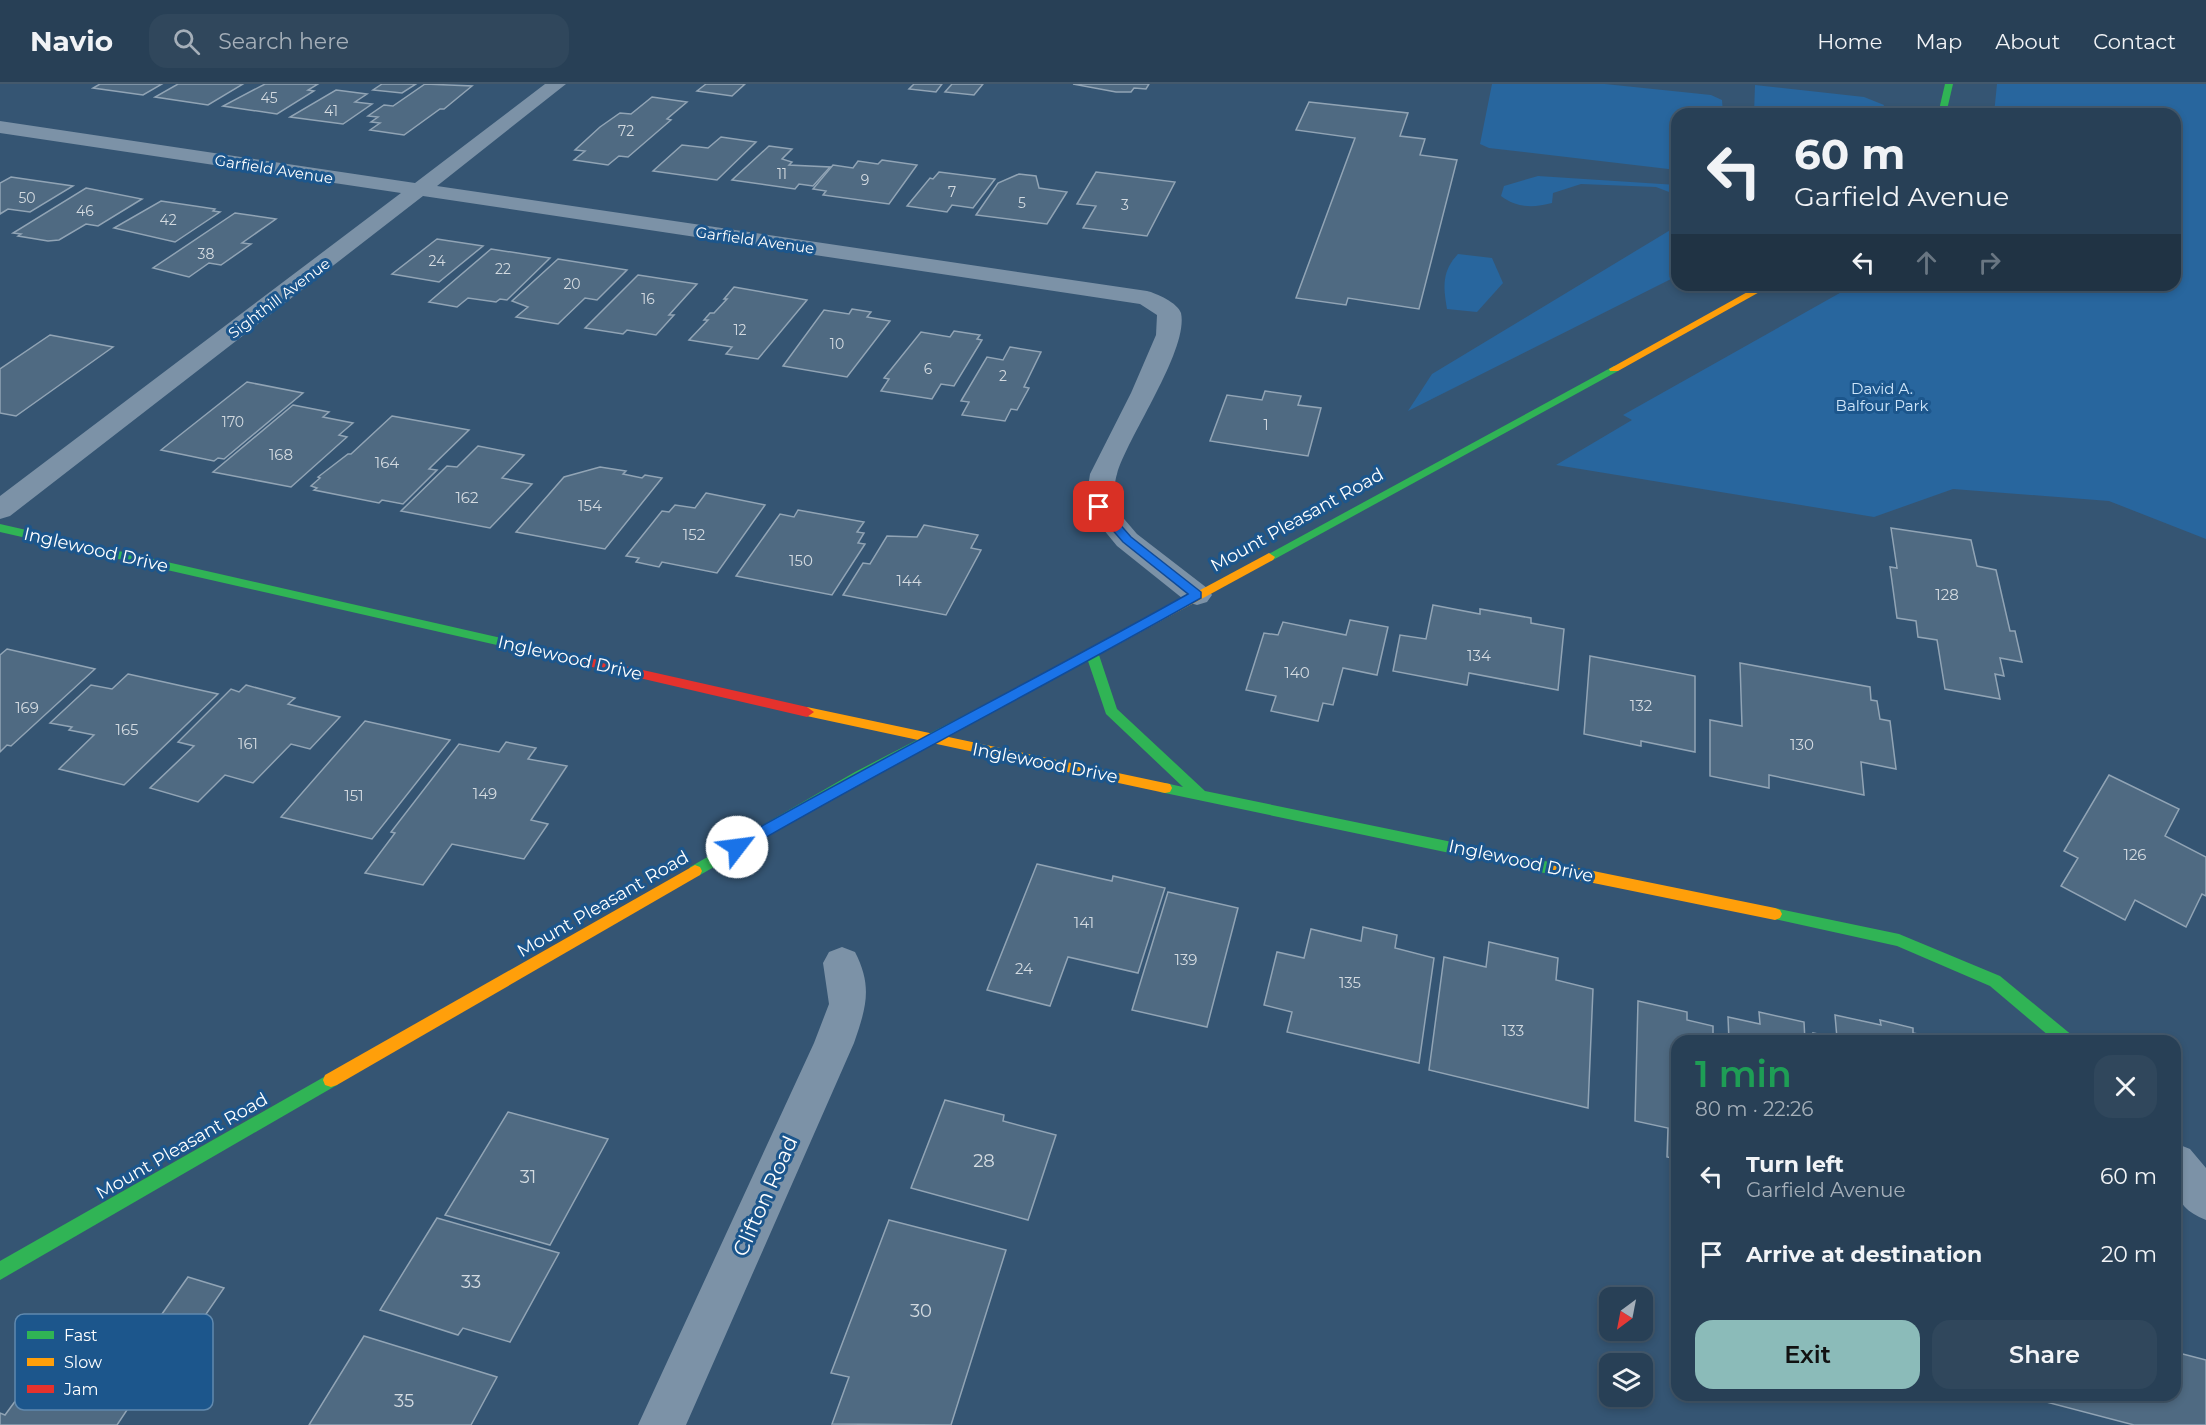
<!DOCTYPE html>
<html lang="en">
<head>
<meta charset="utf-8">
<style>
	body { margin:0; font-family:Montserrat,sans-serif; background:#30475c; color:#f1f3f6; height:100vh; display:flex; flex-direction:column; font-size:22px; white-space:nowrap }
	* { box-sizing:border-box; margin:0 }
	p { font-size:20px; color:#a5afb9 }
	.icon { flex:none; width:33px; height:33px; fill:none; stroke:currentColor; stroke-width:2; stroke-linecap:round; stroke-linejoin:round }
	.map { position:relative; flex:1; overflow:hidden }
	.panel { position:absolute; left:1671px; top:951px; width:510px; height:366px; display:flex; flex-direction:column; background:#284056; border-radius:18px; box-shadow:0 3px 9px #0003,0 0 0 2px #44596c }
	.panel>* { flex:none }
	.top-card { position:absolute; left:1671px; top:24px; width:510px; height:183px; border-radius:18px; box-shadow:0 3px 9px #0003,0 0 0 2px #44596c; background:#284056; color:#f1f3f6; overflow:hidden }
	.needle { width:39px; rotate:212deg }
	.fabs { position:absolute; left:1599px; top:1203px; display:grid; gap:12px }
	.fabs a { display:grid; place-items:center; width:54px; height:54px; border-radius:12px; background:#284056; box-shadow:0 3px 9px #0003,0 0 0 2px #44596c; font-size:30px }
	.pin { position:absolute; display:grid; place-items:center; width:51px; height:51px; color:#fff; margin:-26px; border-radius:12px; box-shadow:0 3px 9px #0006 }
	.me { position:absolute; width:66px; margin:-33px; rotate:60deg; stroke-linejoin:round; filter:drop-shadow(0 0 4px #0008) }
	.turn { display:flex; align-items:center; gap:21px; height:126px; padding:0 24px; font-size:27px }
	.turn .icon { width:78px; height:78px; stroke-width:2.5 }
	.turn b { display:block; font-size:42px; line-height:51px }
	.lanes { display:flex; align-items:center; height:57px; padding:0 24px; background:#0003; justify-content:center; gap:30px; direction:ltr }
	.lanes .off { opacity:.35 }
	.round { display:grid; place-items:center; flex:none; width:63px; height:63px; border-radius:18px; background:#30475c }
	.headline { display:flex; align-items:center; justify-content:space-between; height:102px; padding:0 24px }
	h1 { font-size:36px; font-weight:600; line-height:45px; color:#1e9e55 }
	.cta { display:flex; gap:12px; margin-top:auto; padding:12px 24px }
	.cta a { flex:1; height:69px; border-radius:18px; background:#8bbbb9; color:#111; font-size:24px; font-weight:600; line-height:69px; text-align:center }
	.cta a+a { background:#30475c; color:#f1f3f6 }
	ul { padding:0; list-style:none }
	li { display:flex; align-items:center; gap:18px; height:78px; padding:0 24px }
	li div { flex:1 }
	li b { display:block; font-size:22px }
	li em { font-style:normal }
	header { display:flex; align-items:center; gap:36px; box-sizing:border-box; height:84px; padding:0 30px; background:#284056; border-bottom:2px solid #44596c }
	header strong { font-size:28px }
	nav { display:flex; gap:33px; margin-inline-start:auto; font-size:21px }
	.search { width:420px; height:54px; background:#30475c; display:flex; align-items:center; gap:15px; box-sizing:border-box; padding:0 21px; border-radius:18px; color:#a5afb9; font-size:22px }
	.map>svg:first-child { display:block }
</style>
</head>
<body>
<header>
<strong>Navio</strong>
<div class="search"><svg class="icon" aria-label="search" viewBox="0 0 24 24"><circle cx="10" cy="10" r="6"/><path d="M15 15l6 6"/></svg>Search here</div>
<nav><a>Home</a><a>Map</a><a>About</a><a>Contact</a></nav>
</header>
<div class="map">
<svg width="2206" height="1341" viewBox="0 0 2206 1341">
	<rect width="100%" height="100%" fill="#355573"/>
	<g fill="#28669e">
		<path d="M1492,0H1605L1711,11L1722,16L1723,30H1677V86L1489,64L1480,60Z"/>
		<path d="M1997,0H2206V455L2109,417L1953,405L1874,433L1556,381L1632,336L1623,331L1854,201H2175V30H1994Z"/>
		<path d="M1755,1L1864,13L1884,21L1880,30H1754Z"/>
		<path d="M1538,92L1677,101V111L1656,103L1581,100L1553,109L1552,119C1533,124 1517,124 1501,112L1504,102Z"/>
		<path d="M1677,142V192L1408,327L1432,290Z"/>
		<path d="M1458,170L1492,174L1503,199L1477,228L1447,225C1443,202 1442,187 1458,170Z"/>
	</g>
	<g fill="#4f6a82" stroke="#91a4b5" stroke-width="1.5">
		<path d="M100,0H162L143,11L93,4Z"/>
		<path d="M178,0H243L208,21L155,13Z"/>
		<path d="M265,0H318L308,6L314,7L277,30L223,22Z"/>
		<path d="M382,0H416L402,9L373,6Z"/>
		<path d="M425,0L472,2L444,25H440L404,51L370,46L380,39L371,38L378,33L368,32L384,21L393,22Z"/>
		<path d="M706,0H745L732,12L697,7Z"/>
		<path d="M914,0H942L936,8L909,5Z"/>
		<path d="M952,0H983L974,11L945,8Z"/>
		<path d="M1073,0H1149L1146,5L1134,4L1131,8H1116Z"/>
		<path d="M336,6L367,10L355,18L372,20L343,40L290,33Z"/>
		<path d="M652,13L687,18L667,35L671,36L628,73L619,72L608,81L574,76L585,67L575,66L600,43L620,29L631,30Z"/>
		<path d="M1309,18L1408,29L1400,52L1425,55L1420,71L1457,76L1419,225L1348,214L1346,221L1296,214L1355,54L1296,46Z"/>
		<path d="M721,53L756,58L717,96L653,87L682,61L708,64Z"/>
		<path d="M769,62L792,65L782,75L792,78L789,81L830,83L813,102L799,100L795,105L732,96Z"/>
		<path d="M882,76L917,81L889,120L823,111L826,107L813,105L833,81L853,84L858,77L878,80Z"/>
		<path d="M939,88L995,95L973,124L952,121L947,128L907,122L930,94L933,95Z"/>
		<path d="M1096,88L1175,98L1147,152L1083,144L1096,122L1077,120Z"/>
		<path d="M1019,90L1036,92L1039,104L1067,108L1047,140L976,131L998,99Z"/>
		<path d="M11,93L73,102L30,128L8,125L0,130V99Z"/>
		<path d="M86,104L142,115L98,142L86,140L59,156L48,157L18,152L21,150L13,149Z"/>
		<path d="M161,117L215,125L213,127L220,128L175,158L114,144Z"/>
		<path d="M235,129L276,135L242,159L251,160L221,181L209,179L189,193L153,184Z"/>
		<path d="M437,155L483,162L439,198L392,190Z"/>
		<path d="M491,165L550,174L507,216L500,215L496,218L468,214L457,223L429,218Z"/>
		<path d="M558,175L627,186L597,216L585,214L558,240L516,233L528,223L512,217Z"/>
		<path d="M638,191L697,200L669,231H674L656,251L627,246L623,250L585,244Z"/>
		<path d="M734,203L807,216L758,275L726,270L732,263L689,256L708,236H704L710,229H714L727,215H724Z"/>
		<path d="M852,225L871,228L867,233L890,237L847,293L783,282L824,226L849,230Z"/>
		<path d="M954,247L980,251L977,255L982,256L954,302L941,300L932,315L881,307L889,295L884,294L921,248L950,253Z"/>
		<path d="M50,251L113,263L16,332L0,329V285Z"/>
		<path d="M1010,263L1041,268L1024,303L1029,304L1017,326L1011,325L1005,337L962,331L969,318L961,317L987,273L1003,276Z"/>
		<path d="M247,298L303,309L224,375L218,374L214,377L161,366Z"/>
		<path d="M1265,307L1301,312L1298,321L1321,324L1308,372L1210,357L1227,311L1262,316Z"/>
		<path d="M293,321L329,328L323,333L353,339L339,351L347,353L291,403L213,388Z"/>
		<path d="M392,332L469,346L429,385L437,386L403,420L382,416L379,419L314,406L317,404L311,402L320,394L318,393L348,370H351Z"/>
		<path d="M478,362L524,371L502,394L532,400L490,444L401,427L447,382L457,383Z"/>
		<path d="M600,383L626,387L623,390L642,394L645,391L662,394L605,465L516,448L564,393Z"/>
		<path d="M706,409L765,421L717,489L662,478L659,483L636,478L639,474L626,472L662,427L669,428L675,421L695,424Z"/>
		<path d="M798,426L864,438L857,448L864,449L858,459L865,460L832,511L736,492L780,430L794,433Z"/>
		<path d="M924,441L978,451L971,464L981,466L946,531L843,511L863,479L870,480L887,452L917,453Z"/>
		<path d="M1891,444L1971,456L1977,482L1996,486L2010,547H2015L2022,578L2000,574L2004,592L1995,590L2000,615L1945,605L1937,556L1918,553L1916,537L1897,534L1890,483L1897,484Z"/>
		<path d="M1433,521L1480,530V525L1531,534V539L1564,545L1558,606L1469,589L1467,601L1393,587L1400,551L1426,555Z"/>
		<path d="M1350,536L1388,543L1377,591L1343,584L1333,621L1323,619L1318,637L1271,627L1276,612L1246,606L1264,549L1278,551L1283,538L1346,551Z"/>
		<path d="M7,565L95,585L11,662L7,661L0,668V571Z"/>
		<path d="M1590,572L1695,592V668L1641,657V662L1584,650Z"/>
		<path d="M1740,579L1870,603L1871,616L1877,617L1880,635L1890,637L1896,685L1861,678L1864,711L1769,691V704L1710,692V636L1742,642Z"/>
		<path d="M128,590L218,610L124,701L59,685L94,651L69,646L72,643L50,639L91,601L112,605Z"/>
		<path d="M246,601L295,614L288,620L340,633L310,665L291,660L253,699L225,691L198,718L150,704L194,662L178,658L231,605L239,608Z"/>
		<path d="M365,637L450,656L372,755L281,733Z"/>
		<path d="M506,658L536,664L528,675L567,682L531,736L548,740L524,775L452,760L423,801L365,789L395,749L391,748L459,660L499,668Z"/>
		<path d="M2109,691L2179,725L2165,752L2206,773V812L2202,810L2186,843L2135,816L2125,836L2061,802L2078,774L2064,767Z"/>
		<path d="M1037,780L1112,797L1113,792L1165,804L1138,889L1068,873L1050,922L987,906Z"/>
		<path d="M1168,808L1238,824L1207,943L1132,926Z"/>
		<path d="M1363,843L1397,851L1395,864L1434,874L1419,979L1287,948L1292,928L1264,921L1277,868L1304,874L1311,845L1361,857Z"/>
		<path d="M1489,858L1558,874L1556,896L1593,905L1588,1024L1429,986L1444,873L1486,883Z"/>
		<path d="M1638,917L1687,928V936L1713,942V957H1677V1075L1667,1073L1668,1044L1635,1037Z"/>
		<path d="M1759,928L1804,938L1805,957H1729L1728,933L1760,940Z"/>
		<path d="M1835,931L1881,941L1880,936L1913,944V949L1953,957H1813V949L1837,954Z"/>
		<path d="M945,1016L1004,1031L1003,1037L1056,1051L1028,1136L911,1104Z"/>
		<path d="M508,1028L608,1055L550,1161L445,1131Z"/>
		<path d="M437,1134L559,1169L510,1258L463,1244L458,1251L380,1226Z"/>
		<path d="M889,1136L1006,1166L951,1341L832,1340L849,1293L831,1289Z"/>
		<path d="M188,1193L224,1204L169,1284L147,1276L121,1314L133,1317L117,1341H0V1329L5,1331L41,1282L105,1244L143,1257Z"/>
		<path d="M364,1252L497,1293L471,1341H309Z"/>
		<path d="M2175,1268L2206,1276V1341H2134L2020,1311H2175Z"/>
	</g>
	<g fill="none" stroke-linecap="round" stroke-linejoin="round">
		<g fill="#7c92a7" fill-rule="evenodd">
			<path d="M545,0H566L437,102L1147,207C1156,209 1178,219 1181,229C1189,266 1128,352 1117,390C1114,399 1114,412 1113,422L1137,450L1207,504L1212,511L1207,518L1197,521L1187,518L1117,462L1085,423L1090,390L1131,309L1156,251L1157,231L1140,220L423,112L10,432L0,435V412L401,109L0,49V37L415,99Z"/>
			<path d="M842,863L855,868C873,903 866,924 854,959L686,1341H638L814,959L829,920L823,879L829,868Z"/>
			<path d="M2175,1059L2190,1065L2206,1084V1136C2167,1121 2175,1095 2175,1059Z"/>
		</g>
		<g fill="#30b455" fill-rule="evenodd">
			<path d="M1945,0H1953L1946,30H1938Z"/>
			<path d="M1614,282L1618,283V287L1273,476H1265L1263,473Z"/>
			<path d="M0,440L536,562L542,566L536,570L0,448Z"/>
			<path d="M1102,560L1108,564L1099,571L1117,625L1205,707L1554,779L1559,781L1561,785L1559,789L1554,791L1160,708L1158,704L1160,700L1165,699L1183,703L1106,630L1088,577L865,696L700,791L695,793L690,791L688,787L690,783L855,688Z"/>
			<path d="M1775,824L1899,850L2000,892L2073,952L2075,957H2055L1990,902L1897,862L1770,834L1768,830L1770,826Z"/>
			<path d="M331,989L337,991L339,996L337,1001L0,1196V1177Z"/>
		</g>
		<g fill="#ff9f0a" fill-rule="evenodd">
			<path d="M1760,201H1772L1618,287H1610L1609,285Z"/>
			<path d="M1269,469L1275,473L1273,476L1106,567H1098L1096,564L1098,561Z"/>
			<path d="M807,623L1165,699L1170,700L1172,704L1170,708L1165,709L802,631L800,628Z"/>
			<path d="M1554,779L1775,824L1780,826L1782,830L1780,834L1775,836L1554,791L1549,789L1547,785L1549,781Z"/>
			<path d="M695,781L700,783L702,787L700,791L337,1001L331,1003L325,1001L323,996L325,991Z"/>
		</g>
		<path fill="#e5322d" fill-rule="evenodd" d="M536,562L807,623L814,628L807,633L532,569L530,566Z"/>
	</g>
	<path fill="#1a73e8" stroke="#114b97" stroke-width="1.5" d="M1095,421H1103L1131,453L1201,508V514C1049,600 894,679 742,767H732L730,763L732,759C882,673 1037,595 1188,510L1123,458L1095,426Z"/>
	<g text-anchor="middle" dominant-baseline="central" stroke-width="6" stroke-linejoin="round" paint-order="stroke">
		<g font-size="14" fill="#d3dae0">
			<text x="269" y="14">45</text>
			<text x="331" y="27">41</text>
			<text x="626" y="47">72</text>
			<text x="782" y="90">11</text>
			<text x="865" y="96">9</text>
			<text x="952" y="108">7</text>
			<text x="27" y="114">50</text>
			<text x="1022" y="119">5</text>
			<text x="1125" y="121">3</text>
			<text x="85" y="127">46</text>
			<text x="168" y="136">42</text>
			<text x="206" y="170">38</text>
			<text x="437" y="177">24</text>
			<text x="503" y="185">22</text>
			<text x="572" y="200">20</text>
			<text x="648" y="215">16</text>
			<text x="740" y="246">12</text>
			<text x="837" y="260">10</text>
			<text x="928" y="285">6</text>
			<text x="1003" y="292">2</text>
			<text x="233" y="338">170</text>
			<text x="1266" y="341">1</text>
		</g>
		<g font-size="15" fill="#fff" stroke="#1c568c">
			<text transform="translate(274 85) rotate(9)">Garfield Avenue</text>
			<text transform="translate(755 156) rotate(8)">Garfield Avenue</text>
			<text transform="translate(279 214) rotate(-37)">Sighthill Avenue</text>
		</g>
		<g font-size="15" fill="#cee5f9" stroke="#1c568c">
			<text x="1882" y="304">David A.<tspan x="1882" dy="17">Balfour Park</tspan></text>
		</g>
		<g font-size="15" fill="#d3dae0">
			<text x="281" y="370">168</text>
			<text x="387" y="378">164</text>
			<text x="467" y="413">162</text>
			<text x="590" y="421">154</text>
			<text x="694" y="450">152</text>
			<text x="801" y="476">150</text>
			<text x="909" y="496">144</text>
			<text x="1947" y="510">128</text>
			<text x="1479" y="571">134</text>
			<text x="1297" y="588">140</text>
			<text x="1641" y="621">132</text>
			<text x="27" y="623">169</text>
			<text x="127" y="645">165</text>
			<text x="248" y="659">161</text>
			<text x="1802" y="660">130</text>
			<text x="485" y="709">149</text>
			<text x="354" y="711">151</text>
			<text x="2135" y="770">126</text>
			<text x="1084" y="838">141</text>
			<text x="1186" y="875">139</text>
			<text x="1024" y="884">24</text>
			<text x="1350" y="898">135</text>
			<text x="1513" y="946">133</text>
		</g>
		<g font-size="18" fill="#fff" stroke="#1c568c">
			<text transform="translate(1297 436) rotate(-29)">Mount Pleasant Road</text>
			<text transform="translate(96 466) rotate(13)">Inglewood Drive</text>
			<text transform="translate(570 574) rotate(13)">Inglewood Drive</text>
			<text transform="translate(1045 679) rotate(11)">Inglewood Drive</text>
			<text transform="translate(1521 777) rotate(12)">Inglewood Drive</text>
			<text transform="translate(603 820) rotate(-30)">Mount Pleasant Road</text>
			<text transform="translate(182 1062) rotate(-30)">Mount Pleasant Road</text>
		</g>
		<g font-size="18" fill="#d3dae0">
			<text x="984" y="1077">28</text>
			<text x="528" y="1093">31</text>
			<text x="471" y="1198">33</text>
			<text x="921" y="1227">30</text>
			<text x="404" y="1317">35</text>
		</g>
		<g font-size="21" fill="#fff" stroke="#1c568c">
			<text transform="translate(765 1112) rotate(-66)">Clifton Road</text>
		</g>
	</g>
	<rect x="15" y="1230" width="198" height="96" rx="9" fill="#1c568c" stroke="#6089ae" stroke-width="1.5"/>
	<rect x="27" y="1247" width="27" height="8" fill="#30b455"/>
	<rect x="27" y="1274" width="27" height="8" fill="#ff9f0a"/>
	<rect x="27" y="1301" width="27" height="8" fill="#e5322d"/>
	<g font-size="16" fill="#fff">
		<text x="64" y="1257">Fast</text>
		<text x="64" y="1284">Slow</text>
		<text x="64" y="1311">Jam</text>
	</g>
</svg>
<div class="fabs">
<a><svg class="needle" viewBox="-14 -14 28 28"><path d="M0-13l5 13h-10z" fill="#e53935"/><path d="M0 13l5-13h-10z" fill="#a5afb9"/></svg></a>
<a><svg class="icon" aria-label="layers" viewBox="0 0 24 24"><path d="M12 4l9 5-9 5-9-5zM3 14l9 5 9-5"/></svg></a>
</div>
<div class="pin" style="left:1099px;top:423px;background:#d93025"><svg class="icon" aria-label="arrive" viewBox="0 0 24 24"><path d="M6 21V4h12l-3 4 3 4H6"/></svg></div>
<svg class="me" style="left:737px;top:763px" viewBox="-20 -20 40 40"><circle r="19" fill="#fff"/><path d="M0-13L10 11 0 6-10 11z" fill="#1a73e8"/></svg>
<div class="top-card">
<div class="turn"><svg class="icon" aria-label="left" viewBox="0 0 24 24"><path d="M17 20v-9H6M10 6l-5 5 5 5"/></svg><div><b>60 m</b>Garfield Avenue</div></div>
<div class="lanes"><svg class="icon" aria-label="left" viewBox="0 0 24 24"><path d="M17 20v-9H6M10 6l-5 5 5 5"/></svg><svg class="icon off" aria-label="ahead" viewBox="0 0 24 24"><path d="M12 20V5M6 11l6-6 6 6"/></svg><svg class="icon off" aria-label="right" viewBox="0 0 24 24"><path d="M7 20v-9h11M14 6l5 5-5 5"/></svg></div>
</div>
<section class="panel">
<div class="headline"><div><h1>1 min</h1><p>80 m · 22:26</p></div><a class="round"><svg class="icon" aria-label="close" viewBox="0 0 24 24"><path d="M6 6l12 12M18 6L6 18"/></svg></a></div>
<ul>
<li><svg class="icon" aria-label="left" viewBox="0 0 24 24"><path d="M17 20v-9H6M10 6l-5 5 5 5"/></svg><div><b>Turn left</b><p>Garfield Avenue</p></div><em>60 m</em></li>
<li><svg class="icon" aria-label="arrive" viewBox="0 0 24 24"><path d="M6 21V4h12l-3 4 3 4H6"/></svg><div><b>Arrive at destination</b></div><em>20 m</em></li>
</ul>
<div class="cta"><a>Exit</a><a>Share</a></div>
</section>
</div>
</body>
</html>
